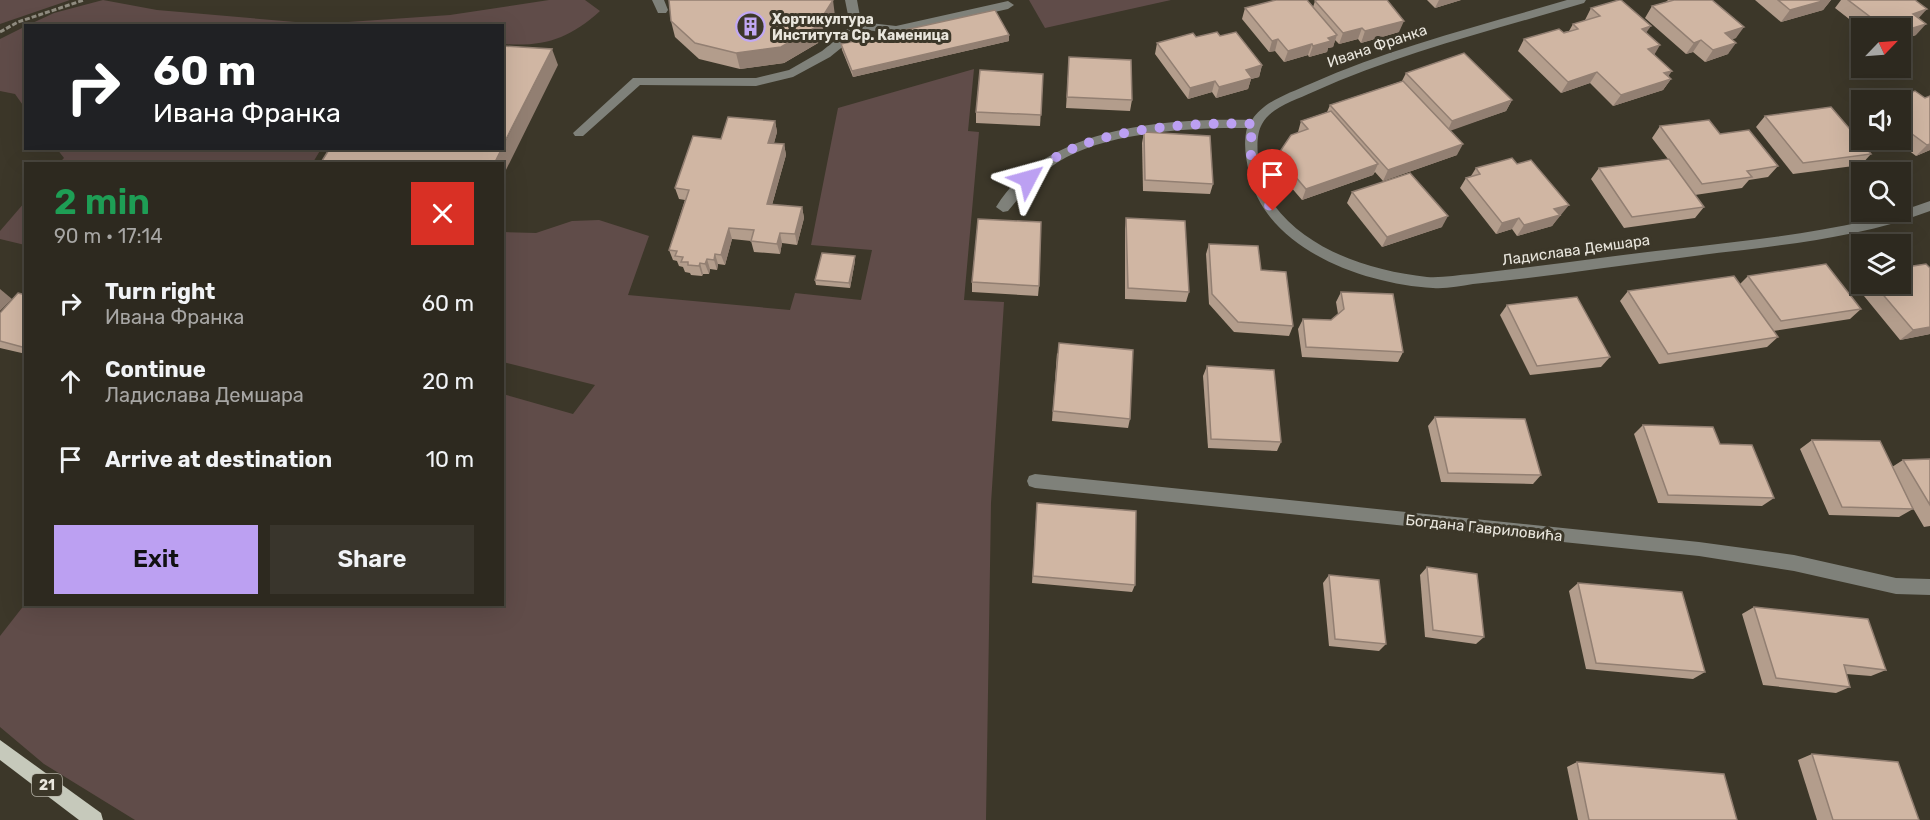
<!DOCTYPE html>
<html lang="en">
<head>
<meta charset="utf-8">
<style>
	body { margin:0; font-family:Rubik,sans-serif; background:#39352c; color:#f1f3f6; height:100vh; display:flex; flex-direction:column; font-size:22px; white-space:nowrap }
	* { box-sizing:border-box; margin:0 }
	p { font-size:20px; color:#a7a6a4 }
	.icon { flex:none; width:33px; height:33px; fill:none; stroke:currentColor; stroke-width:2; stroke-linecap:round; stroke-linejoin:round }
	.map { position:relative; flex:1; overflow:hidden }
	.panel { position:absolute; left:24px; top:162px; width:480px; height:444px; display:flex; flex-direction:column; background:#2d291f; border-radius:0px; box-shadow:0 6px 24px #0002,0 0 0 2px #48453d }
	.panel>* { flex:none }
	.top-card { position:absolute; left:24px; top:24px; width:480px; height:126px; border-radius:0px; box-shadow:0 6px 24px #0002,0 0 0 2px #48453d; background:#202124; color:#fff; overflow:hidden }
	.needle { width:39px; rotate:65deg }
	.tools { position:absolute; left:1851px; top:18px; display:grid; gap:12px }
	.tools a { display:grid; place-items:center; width:60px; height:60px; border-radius:0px; background:#2d291f; box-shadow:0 6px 24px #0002,0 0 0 2px #48453d; font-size:30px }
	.pin { position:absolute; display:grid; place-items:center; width:51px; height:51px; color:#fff; margin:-62px -26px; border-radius:50% 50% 50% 0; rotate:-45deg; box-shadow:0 0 6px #0007 }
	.pin .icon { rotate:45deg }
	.me { position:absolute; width:66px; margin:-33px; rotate:51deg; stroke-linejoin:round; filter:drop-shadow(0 0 4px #0008) }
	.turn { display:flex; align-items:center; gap:21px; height:126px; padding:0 30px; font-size:27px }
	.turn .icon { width:78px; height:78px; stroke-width:2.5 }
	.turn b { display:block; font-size:42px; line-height:51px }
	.round { display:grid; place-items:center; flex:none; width:63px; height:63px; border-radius:0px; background:#39352c }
	.overview { display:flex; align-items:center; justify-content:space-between; height:102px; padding:0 30px }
	h1 { font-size:36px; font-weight:600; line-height:45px; color:#1e9e55 }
	.primary-button { display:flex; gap:12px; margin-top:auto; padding:12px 30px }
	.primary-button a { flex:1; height:69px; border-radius:0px; background:#bca0f2; color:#111; font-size:24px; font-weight:600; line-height:69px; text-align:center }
	.primary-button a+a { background:#39352c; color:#f1f3f6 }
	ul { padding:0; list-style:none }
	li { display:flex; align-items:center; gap:18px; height:78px; padding:0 30px }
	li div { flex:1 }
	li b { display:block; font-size:22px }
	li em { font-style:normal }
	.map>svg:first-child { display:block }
</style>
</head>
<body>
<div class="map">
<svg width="1930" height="820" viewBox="0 0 1930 820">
	<rect width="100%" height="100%" fill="#3c3729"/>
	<g fill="#604c49">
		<path d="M0,0H70L0,24Z"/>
		<path d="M103,0L157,10L319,24L450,15L549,0H585L600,11C569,39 544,47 503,44L502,26H26L54,13Z"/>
		<path d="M1029,0H1171L1045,28Z"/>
		<path d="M26,26V108H25L15,94L0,91V39Z"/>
		<path d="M974,69L968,131L979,132L964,300L1004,302L991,503L986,820H135L44,764L0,727V636L25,604H502L503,394L573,414L595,385L503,362V232L536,233L572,221L599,220L649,236L628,295L790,310L795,293L861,300L872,250L811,245L838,108Z"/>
		<path d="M57,149H321L312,164L59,163L64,158Z"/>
		<path d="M25,202V245L0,239V231Z"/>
	</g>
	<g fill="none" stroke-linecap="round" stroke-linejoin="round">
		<path stroke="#908c80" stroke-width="3" stroke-dasharray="5 2" stroke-linecap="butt" d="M0,32L18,22L84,0"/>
		<g fill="#7f817a" fill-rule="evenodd">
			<path d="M652,0H664L668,10L666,13H658Z"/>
			<path d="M845,0H857L861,22L896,26L1008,1L1014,5L1008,9L896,34L859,29L851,40L830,57L793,77L756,86L640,85L583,136H575L573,133L633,78H756L789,70L822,51L843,34L850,25Z"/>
			<path d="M1567,0H1586L1584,3C1493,30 1400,53 1313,92C1296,100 1271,107 1262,124C1251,143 1262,189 1274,205C1308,251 1372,271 1427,277C1442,278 1457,275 1472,274C1514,269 1557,264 1600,258C1687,246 1781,240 1866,221C1888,216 1909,208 1930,201V211C1870,234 1807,242 1744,250C1697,255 1651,262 1604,268C1560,274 1517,280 1473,284C1460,286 1446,289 1433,288C1363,284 1265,249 1249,173C1246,158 1243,144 1247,128C1193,127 1104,132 1058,162C1038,175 1023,193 1008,211L1003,212L996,207C1045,126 1168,118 1252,120C1264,101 1290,93 1310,84C1393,47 1480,26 1567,0Z"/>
			<path d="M1035,474L1699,542L1794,555L1896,578L1930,579V595L1896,594L1794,571L1699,556L1035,488L1029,486L1027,481L1029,476Z"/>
		</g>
		<path fill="#c6c9bb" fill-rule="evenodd" d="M0,740L101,813L103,820H79L0,760Z"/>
	</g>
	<g fill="#b39d8c">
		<path d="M1427,0H1461L1435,8Z"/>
		<path d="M1668,0H1712L1736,38L1732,39L1728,54L1705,62L1693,52L1686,54L1645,18L1652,6L1666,2Z"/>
		<path d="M1755,0H1831L1823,10L1781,22Z"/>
		<path d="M1841,0H1915L1916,35L1900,40V28L1862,29L1835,8Z"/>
		<path d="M1315,1L1399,32L1361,43L1358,39L1339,44L1335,40L1333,47L1328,48L1327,52L1309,57L1308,55L1284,62L1275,51L1269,52L1242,19L1245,8L1313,7Z"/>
		<path d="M1591,8L1646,33L1654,54L1671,79L1663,90L1613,106L1590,83L1561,93L1518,51L1524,39L1569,31L1573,24L1585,21V20Z"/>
		<path d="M835,16L818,43L784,63L740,69L699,59L675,37L671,21Z"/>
		<path d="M1220,36L1262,65L1259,77L1251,79L1248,89L1216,98L1212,92L1188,99L1155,54L1157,43L1196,37Z"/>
		<path d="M1009,41L853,77L842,50L841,44Z"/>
		<path d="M1069,57L1132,100L1130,111L1066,108Z"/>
		<path d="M1406,73L1512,100L1506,111L1450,130L1457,155L1383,181L1375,172L1373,175L1302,200L1284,179L1277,161L1281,150L1298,132L1301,121L1327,112L1330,105L1402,81Z"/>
		<path d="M1043,74L1040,126L976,123V112Z"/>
		<path d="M1915,91L1930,150L1916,156L1895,140H1900V100Z"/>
		<path d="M1765,116L1871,154L1861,165L1793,174L1756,127Z"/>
		<path d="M775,121L777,132L774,143L784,144L786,155L772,205L802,207L804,218L797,245L782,243L780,254L754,252L751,241L732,239L725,265L718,264L717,270L710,269L709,274H703L702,276L691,275L690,273L685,272L683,267L679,266L677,261L673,260L669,250L685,200L679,199L675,188L721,139Z"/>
		<path d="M1660,126L1720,134L1778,166L1768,177L1749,180L1742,188L1695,195L1704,207L1695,218L1624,228L1591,179L1599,168L1668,159L1652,138Z"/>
		<path d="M1144,132L1213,184L1210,194L1143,191L1142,143Z"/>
		<path d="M1476,168L1561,215L1559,216L1552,226L1517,236L1512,229L1496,234L1460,188L1466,178L1471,176Z"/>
		<path d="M1352,192L1442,227L1382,247L1347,203Z"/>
		<path d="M1126,218L1189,292L1186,302L1125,299V229Z"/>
		<path d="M1209,244L1261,270L1293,326L1289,336L1234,332L1209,304L1206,254Z"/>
		<path d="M855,261L850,288L816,285L815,280Z"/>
		<path d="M1748,276L1861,309L1850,319L1773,331L1778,337L1767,347L1659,364L1620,301L1628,291L1740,284Z"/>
		<path d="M1862,279V284H1900L1930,334L1900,340L1855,285Z"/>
		<path d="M972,282L1039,286L1038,296L972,292Z"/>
		<path d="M1341,292L1403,352L1398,362L1302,357L1298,329L1303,319L1331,320L1338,314L1336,302Z"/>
		<path d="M26,295V354L0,348V313Z"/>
		<path d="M1507,305L1610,357L1601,367L1530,375L1500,315Z"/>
		<path d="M1057,353L1130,419L1128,428L1052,421Z"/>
		<path d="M1207,366L1281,442L1277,451L1208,448L1203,376Z"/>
		<path d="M1435,417L1541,475L1533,484L1441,482L1428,426Z"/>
		<path d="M1643,425L1720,444L1774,498L1762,506L1658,503L1634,434Z"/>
		<path d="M1812,440L1892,467L1903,460L1930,459V526L1924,527L1910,503L1913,509L1899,517L1829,515L1800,449Z"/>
		<path d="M1037,503L1135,585L1132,592L1032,583Z"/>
		<path d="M1427,567L1484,637L1476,644L1425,637L1420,575Z"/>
		<path d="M1329,575L1386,644L1379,651L1329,646L1323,583Z"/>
		<path d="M1578,583L1705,672L1693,679L1586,669L1569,591Z"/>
		<path d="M1754,607L1886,670L1871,676L1846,674L1850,687L1836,693L1763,685L1742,614Z"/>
		<path d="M1812,754L1919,820H1817L1798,760Z"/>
		<path d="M1577,762L1737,820H1578L1567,767Z"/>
	</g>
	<g fill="#927f72">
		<path d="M833,0L835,16L818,43L784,63L740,69L736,53Z"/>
		<path d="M1439,0H1461L1435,8Z"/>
		<path d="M1826,0H1831L1823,10L1781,22L1790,10Z"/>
		<path d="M1927,9L1917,20L1913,14Z"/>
		<path d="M1404,21L1399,32L1361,43L1365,31Z"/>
		<path d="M1926,24L1916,35L1900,40V32Z"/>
		<path d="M1651,26L1643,37L1642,29Z"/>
		<path d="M1744,27L1736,38L1716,44L1725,33Z"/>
		<path d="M1362,28L1358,39L1339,44L1343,33Z"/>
		<path d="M1009,35V41L853,77L852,71Z"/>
		<path d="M1337,35L1333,47L1328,48L1327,52L1309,57L1313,46L1328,38Z"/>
		<path d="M1278,39L1275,51L1269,52L1272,41Z"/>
		<path d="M1701,40L1693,52L1686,54L1694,43Z"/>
		<path d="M1736,43L1728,54L1705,62L1713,50Z"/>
		<path d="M1312,44L1308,55L1284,62L1288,51Z"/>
		<path d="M1660,45L1653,57L1648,49Z"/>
		<path d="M552,49L558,65L502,178V164H494Z"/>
		<path d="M1262,65L1259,77L1251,79L1248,89L1216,98L1219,87L1246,70Z"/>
		<path d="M1672,71L1665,81L1671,79L1663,90L1613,106L1621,95L1664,73Z"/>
		<path d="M1597,72L1590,83L1561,93L1568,82Z"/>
		<path d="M1215,81L1212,92L1188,99L1190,88Z"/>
		<path d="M1512,100L1506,111L1447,132L1452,121Z"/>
		<path d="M775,121L777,132L771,154L768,143Z"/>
		<path d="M784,144L786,155L769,215L767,204Z"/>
		<path d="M1463,144L1457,155L1383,181L1388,170Z"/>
		<path d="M1930,144V150L1916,156L1927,145Z"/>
		<path d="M1378,164L1373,175L1302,200L1306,189Z"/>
		<path d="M1569,205L1552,226L1517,236L1524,225L1554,209Z"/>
		<path d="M802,207L804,218L797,245L795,234Z"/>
		<path d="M1448,216L1442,227L1382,247L1387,237Z"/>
		<path d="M1519,218L1512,229L1496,234L1502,223Z"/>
		<path d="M729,228L732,239L725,265L721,255Z"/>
		<path d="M780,233L782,243L780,254L777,244Z"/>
		<path d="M715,254L718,264L717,270L714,260Z"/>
		<path d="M855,256V261L850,288L849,283Z"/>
		<path d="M707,259L710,269L709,274L705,264Z"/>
		<path d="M700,263L703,274L702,276L699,266Z"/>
		<path d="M0,289L12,299L0,311Z"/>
		<path d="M1930,327V334L1900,340L1913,330Z"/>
	</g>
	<g fill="#d0b6a3" stroke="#927f72" stroke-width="1.5">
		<path d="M669,0H833L816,27L781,47L736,53L695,43L671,21Z"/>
		<path d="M1276,0H1307L1337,35L1328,38L1331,41L1313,46L1312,44L1288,51L1278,39L1272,41L1245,8Z"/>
		<path d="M1317,0H1387L1404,21L1365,31L1362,28L1343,33L1315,1Z"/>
		<path d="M1619,0H1621L1651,26L1642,29L1660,45L1648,49L1672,71L1664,73L1671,79L1621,95L1597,72L1568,82L1524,39L1559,29L1564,33L1578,29L1573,24L1600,16L1591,8Z"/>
		<path d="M1674,0H1712L1744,27L1725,33L1736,43L1713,50L1701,40L1694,43L1652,6Z"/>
		<path d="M1778,0H1826L1790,10Z"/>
		<path d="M1848,0H1915L1927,9L1913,14L1926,24L1900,32V28H1885Z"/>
		<path d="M995,10L1009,35L852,71L841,44Z"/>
		<path d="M1217,32L1220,36L1236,32L1262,65L1246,70L1252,78L1219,87L1215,81L1190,88L1157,43L1193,33L1196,37Z"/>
		<path d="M502,46L552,49L502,147Z"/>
		<path d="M1464,53L1512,100L1452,121L1406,73Z"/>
		<path d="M1069,57L1131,60L1132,100L1067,97Z"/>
		<path d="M980,70L1043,74L1041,115L976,112Z"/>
		<path d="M1403,81L1463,144L1388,170L1330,105Z"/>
		<path d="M1915,91L1925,98L1930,96V144L1927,145L1900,125V100H1892Z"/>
		<path d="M1831,107L1871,154L1803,163L1765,116Z"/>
		<path d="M1331,111L1378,164L1306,189L1288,168L1281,150L1291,135L1308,129L1301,121Z"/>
		<path d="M728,117L775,121L768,143L784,144L767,204L802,207L795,234L780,233L777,244L751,241L754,230L729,228L721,255L715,254L714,260L707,259L705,264L700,263L699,266L688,265V262H681L683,257L675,256L677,251L669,250L689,190L675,188L693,136L721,139Z"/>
		<path d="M1709,120L1720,134L1749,130L1778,166L1747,171L1752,177L1702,184L1660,126Z"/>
		<path d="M1144,132L1210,136L1213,184L1145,180Z"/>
		<path d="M330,148H502L494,164H320Z"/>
		<path d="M1512,158L1517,164L1531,160L1569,205L1554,209L1560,215L1524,225L1519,218L1502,223L1466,178L1480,174L1476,168Z"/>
		<path d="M1669,159L1704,207L1632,217L1599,168Z"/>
		<path d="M1410,173L1448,216L1387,237L1352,192Z"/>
		<path d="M1126,218L1185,221L1189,292L1128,288Z"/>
		<path d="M978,219L1041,222L1039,286L972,282Z"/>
		<path d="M1209,244L1258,246L1261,270L1286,272L1293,326L1238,322L1212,294Z"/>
		<path d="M822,253L855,256L849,283L815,280Z"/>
		<path d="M1826,264L1861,309L1781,321L1748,276Z"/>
		<path d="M1926,264L1930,268V327L1913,330L1874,284H1900V268Z"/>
		<path d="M1734,276L1778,337L1668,354L1628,291Z"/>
		<path d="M1341,292L1393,294L1403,352L1306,347L1303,319L1331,320L1344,309Z"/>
		<path d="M18,293L26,295V348L0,341V313Z"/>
		<path d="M1577,297L1610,357L1537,366L1507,305Z"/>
		<path d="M1059,343L1133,350L1130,419L1053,411Z"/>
		<path d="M1207,366L1274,370L1281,442L1211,439Z"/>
		<path d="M1435,417L1525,419L1541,475L1448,473Z"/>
		<path d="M1643,425L1713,427L1720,444L1752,445L1774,498L1668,495Z"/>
		<path d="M1812,440L1880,441L1913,509L1842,507Z"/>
		<path d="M1930,459V505L1903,460Z"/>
		<path d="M1037,503L1136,511L1135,585L1033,576Z"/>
		<path d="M1427,567L1477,574L1484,637L1433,630Z"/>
		<path d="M1329,575L1379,580L1386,644L1335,639Z"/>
		<path d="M1578,583L1682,592L1705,672L1596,663Z"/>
		<path d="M1754,607L1868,619L1886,670L1844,665L1850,687L1776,678Z"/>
		<path d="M1812,754L1898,762L1919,820H1833Z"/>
		<path d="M1577,762L1724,774L1737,820H1589Z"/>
	</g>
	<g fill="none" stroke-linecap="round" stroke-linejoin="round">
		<path stroke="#bca0f2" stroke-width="10" stroke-dasharray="0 18" d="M1028,179C1036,173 1044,164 1053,159C1103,127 1197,122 1254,124C1245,153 1255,187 1273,211"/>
	</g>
	<defs>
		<symbol id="building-ring" viewBox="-11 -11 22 22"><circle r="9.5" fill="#3c3729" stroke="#c1a8f3" stroke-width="1.5"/><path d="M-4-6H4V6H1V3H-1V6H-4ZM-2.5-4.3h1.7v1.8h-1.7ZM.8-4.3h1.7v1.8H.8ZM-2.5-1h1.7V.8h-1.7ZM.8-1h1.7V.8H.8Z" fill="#c1a8f3"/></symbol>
	</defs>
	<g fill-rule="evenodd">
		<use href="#building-ring" x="734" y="10" width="33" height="33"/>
	</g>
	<g text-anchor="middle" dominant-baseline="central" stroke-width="6" stroke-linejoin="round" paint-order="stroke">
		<g font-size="14" font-weight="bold" fill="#e9e6dd" stroke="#3c3729" text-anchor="start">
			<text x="772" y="19">Хортикултура<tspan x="772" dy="16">Института Ср. Каменица</tspan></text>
		</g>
		<rect fill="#3c3729" stroke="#b5b2a7" stroke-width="1.5" x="32" y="774" width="30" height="22" rx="4.5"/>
		<g font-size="14" font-weight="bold" fill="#e9e6dd">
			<text x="47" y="785">21</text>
		</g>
		<g font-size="15" fill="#e9e6dd" stroke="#3c3729">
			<text transform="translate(1377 46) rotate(-19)">Ивана Франка</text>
			<text transform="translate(1576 250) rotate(-8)">Ладислава Демшара</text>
			<text transform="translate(1484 528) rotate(6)">Богдана Гавриловића</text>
		</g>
	</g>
</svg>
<div class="tools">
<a><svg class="needle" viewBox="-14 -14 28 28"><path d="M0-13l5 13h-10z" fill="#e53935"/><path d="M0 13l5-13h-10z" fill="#a7a6a4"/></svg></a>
<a><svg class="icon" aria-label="sound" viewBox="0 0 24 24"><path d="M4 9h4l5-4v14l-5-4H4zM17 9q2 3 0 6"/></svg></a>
<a><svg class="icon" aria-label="search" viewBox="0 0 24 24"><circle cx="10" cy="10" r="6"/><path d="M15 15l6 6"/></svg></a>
<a><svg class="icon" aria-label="layers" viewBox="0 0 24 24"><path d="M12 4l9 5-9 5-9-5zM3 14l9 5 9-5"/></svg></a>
</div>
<div class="pin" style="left:1273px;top:211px;background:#d93025"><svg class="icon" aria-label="arrive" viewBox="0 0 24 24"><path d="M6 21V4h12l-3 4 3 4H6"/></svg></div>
<svg class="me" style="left:1028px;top:179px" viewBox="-20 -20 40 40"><path d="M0-17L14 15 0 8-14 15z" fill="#bca0f2" stroke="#fff" stroke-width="4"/></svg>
<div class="top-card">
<div class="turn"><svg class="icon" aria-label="right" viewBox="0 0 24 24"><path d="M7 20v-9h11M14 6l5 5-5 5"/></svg><div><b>60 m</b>Ивана Франка</div></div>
</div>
<section class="panel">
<div class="overview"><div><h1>2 min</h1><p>90 m · 17:14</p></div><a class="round" style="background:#d93025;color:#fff"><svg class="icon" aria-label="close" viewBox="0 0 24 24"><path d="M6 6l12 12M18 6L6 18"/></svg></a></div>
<ul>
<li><svg class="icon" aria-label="right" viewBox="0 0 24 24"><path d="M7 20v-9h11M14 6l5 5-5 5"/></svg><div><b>Turn right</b><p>Ивана Франка</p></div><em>60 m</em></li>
<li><svg class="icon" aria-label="ahead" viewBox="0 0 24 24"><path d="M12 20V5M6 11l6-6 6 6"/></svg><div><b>Continue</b><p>Ладислава Демшара</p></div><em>20 m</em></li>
<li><svg class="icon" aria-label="arrive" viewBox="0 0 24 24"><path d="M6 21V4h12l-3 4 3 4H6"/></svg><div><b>Arrive at destination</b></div><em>10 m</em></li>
</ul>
<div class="primary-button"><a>Exit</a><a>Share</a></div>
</section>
</div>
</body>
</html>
